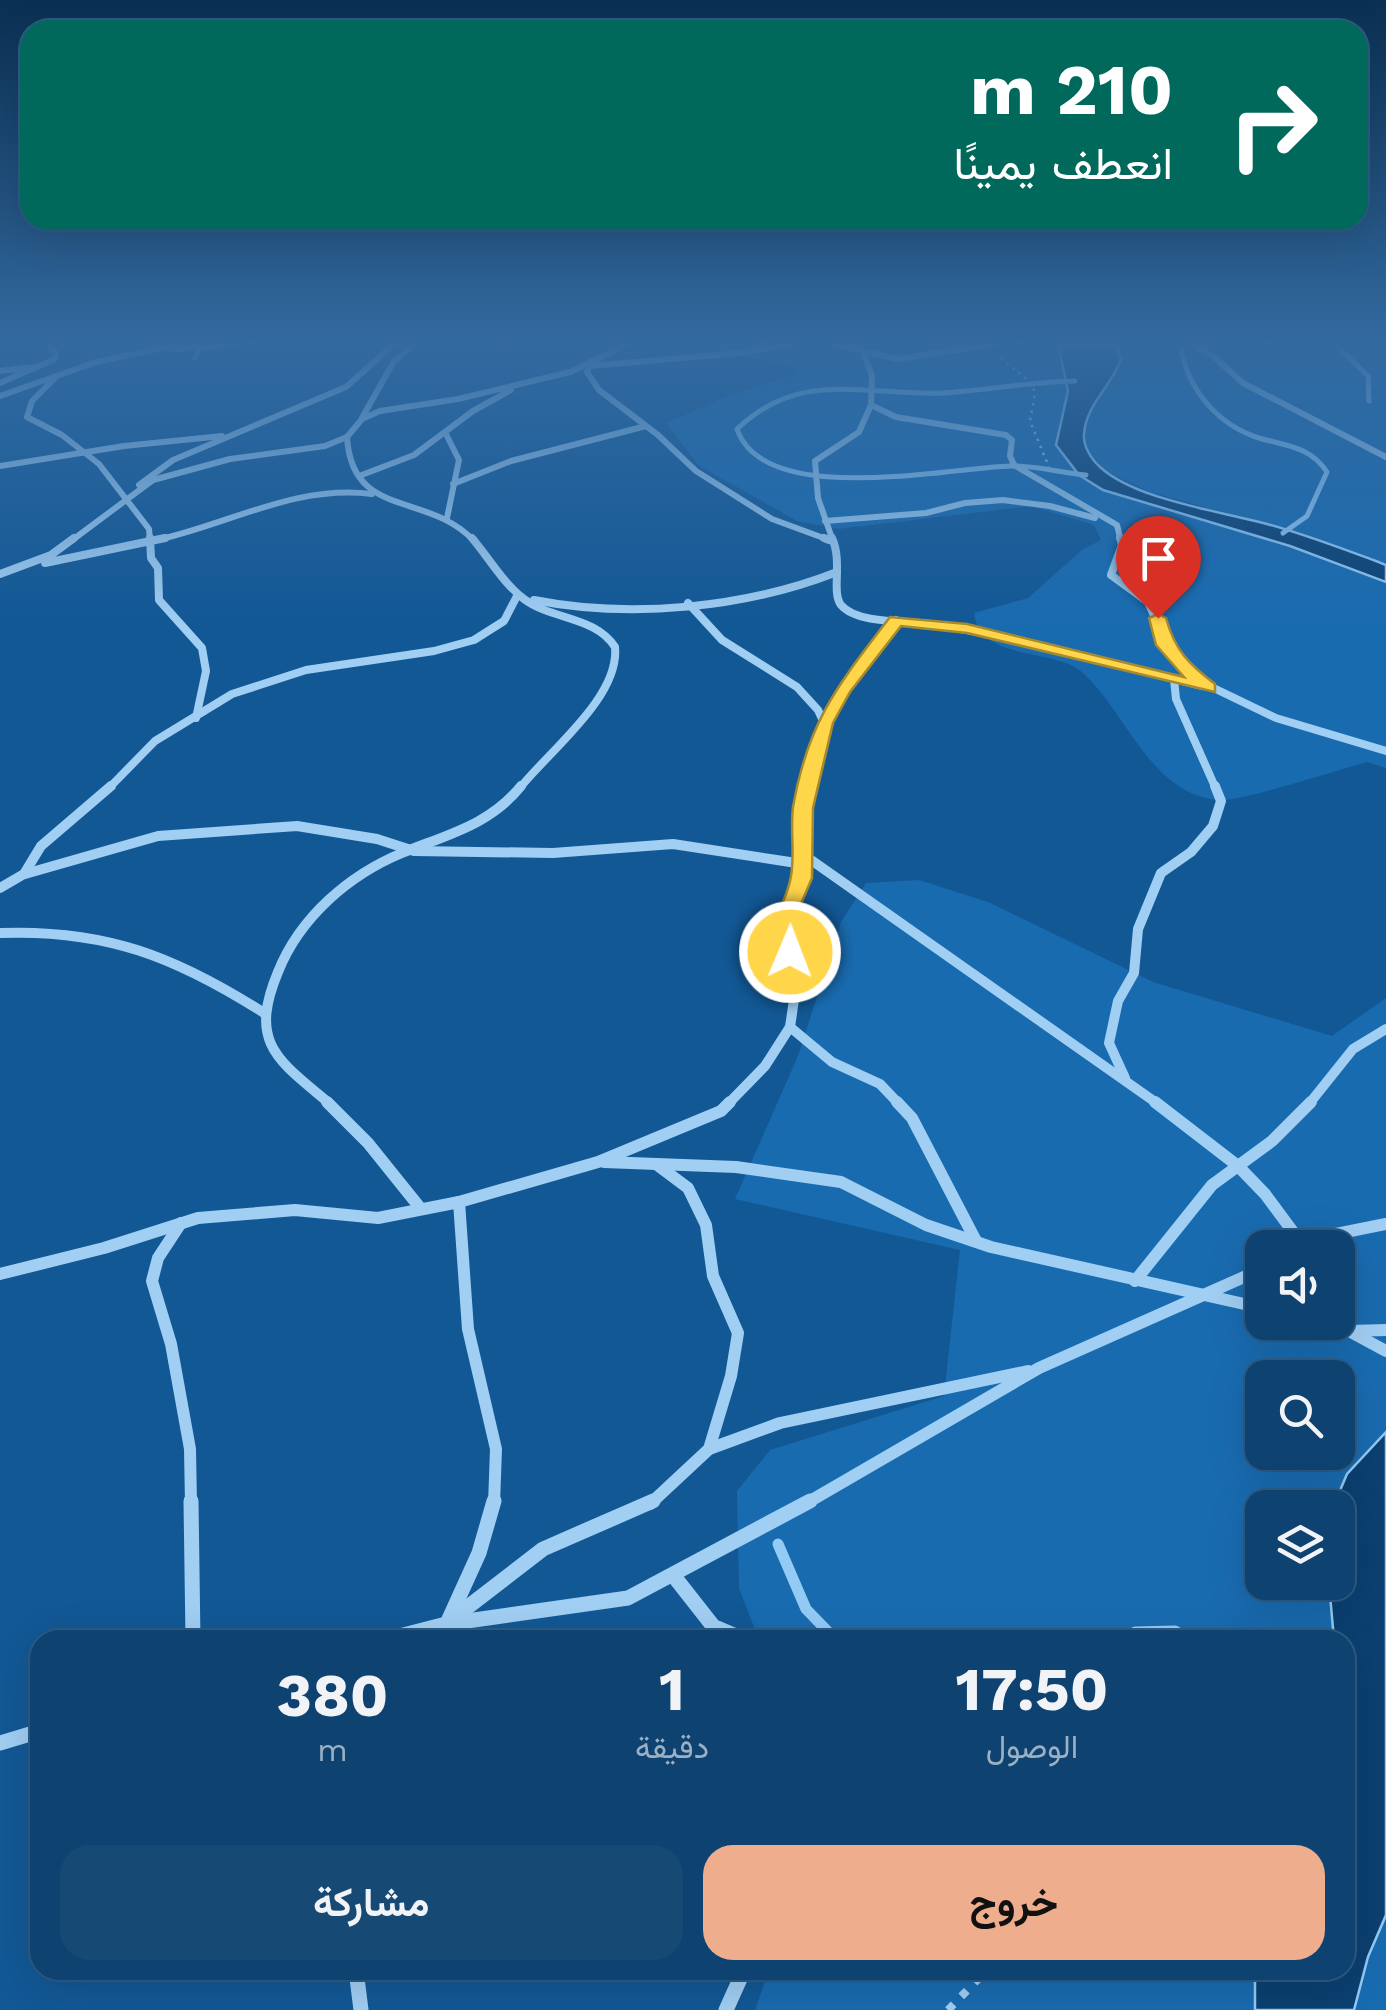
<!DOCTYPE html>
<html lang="ar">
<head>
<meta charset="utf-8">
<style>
	body { margin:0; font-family:"Work Sans",Vazirmatn,sans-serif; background:#174975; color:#f1f3f6; direction:rtl; height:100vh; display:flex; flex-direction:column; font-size:38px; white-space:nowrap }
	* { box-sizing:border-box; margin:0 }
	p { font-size:32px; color:#9bb0c3 }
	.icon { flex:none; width:55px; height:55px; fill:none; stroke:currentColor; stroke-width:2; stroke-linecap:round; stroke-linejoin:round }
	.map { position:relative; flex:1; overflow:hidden; direction:ltr }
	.drawer { position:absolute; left:30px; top:1630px; width:1325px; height:350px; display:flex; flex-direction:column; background:#0e4270; border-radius:30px; box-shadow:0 10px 40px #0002,0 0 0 2px #2e5b83; direction:rtl }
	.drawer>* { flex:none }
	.hud { position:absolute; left:20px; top:20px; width:1348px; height:210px; border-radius:30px; box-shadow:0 10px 40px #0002,0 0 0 2px #2e5b83; direction:rtl; background:#00695c; color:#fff; overflow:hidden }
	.controls { position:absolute; left:1245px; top:1230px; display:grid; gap:20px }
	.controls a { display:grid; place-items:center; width:110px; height:110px; border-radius:20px; background:#0e4270; box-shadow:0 10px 40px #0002,0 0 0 2px #2e5b83; font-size:50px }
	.pin { position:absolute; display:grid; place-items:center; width:85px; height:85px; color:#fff; margin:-102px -42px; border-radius:50% 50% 50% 0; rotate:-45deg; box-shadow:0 0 10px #0007 }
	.pin .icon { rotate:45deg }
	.me { position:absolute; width:110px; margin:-55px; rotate:1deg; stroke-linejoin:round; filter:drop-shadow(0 0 8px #0008) }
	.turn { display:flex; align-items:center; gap:35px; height:210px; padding:0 30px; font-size:45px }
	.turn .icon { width:130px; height:130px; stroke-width:2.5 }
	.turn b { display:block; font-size:70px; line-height:85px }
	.eta { display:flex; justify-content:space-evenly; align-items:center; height:170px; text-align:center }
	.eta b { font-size:60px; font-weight:700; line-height:70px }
	.primary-button { display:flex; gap:20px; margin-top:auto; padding:20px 30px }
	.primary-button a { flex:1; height:115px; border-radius:30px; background:#eead8d; color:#111; font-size:40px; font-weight:700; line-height:115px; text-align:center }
	.primary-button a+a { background:#174975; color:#f1f3f6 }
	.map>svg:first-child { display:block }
</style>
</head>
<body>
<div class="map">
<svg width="1386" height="2010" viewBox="0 0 1386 2010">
	<rect width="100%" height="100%" fill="#125895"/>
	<g fill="#196bb0" fill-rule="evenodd">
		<path d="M698,344H1058L1068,391L1057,433L1133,499L1290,546L1386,582V768L1367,762C1338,770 1240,802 1217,800C1149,792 1128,714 1082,672C1053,647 980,662 974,613L1028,598L1083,549L1101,540L1094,525L1031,506L838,529L797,521L698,465L666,423L728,396L798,374L788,365L695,348Z"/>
		<path d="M1115,344H1386V565L1269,525L1150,492L1102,469L1088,454L1084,435L1091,407L1121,359Z"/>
		<path d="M919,880L988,902L1153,982L1332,1036L1386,998V1432L1347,1474L1333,1507L1262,1508V1582L1329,1583L1334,1640H759L739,1588L737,1491L770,1450L944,1396L960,1250L735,1199L798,1056L841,922L866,883ZM1262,1248H1338V1322H1262ZM1262,1378H1338V1452H1262Z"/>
		<path d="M1386,1915V2010H1354L1368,1957Z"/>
		<path d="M769,1970H1255V2010H755Z"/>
	</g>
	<g fill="#0b4071" stroke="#93caf6" stroke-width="2.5">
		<path d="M1058,344H1115L1121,359C1112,386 1086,404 1084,434C1083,446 1091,459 1100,467C1136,500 1220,511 1267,524C1304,534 1340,548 1376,561L1386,565V582L1290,546L1103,490L1079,475L1056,445L1068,391Z"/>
		<path d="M1386,1432V1915L1368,1957L1354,2010H1255V1970H1345V1640H1334L1329,1583L1338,1582V1508L1333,1507L1347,1474Z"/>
	</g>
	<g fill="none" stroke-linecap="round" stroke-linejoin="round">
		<g stroke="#93caf6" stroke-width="5">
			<path d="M1335,344L1368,376L1369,401"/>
			<path d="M1181,348C1188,390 1218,425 1259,438C1286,446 1310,446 1327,472L1307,516L1283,533"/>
			<path d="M195,358L200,348L238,344"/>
			<path d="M1075,381C1031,382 987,390 943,393C864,396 801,368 737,429C764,508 946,468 1010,466C1035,465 1061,473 1086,475"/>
		</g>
		<g stroke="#93caf6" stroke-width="11">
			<path d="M778,1544L806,1609L836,1640"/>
			<path d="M968,1640L983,1634L1017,1640"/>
			<path d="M1130,1640L1135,1632L1175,1631L1189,1640"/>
		</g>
		<path stroke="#a1cef3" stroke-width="2.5" stroke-dasharray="2.5 5" stroke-linecap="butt" d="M1001,358L1031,383L1035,393L1030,421L1049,467"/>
		<path stroke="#a1cef3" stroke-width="8" stroke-dasharray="8 11" stroke-linecap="butt" d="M948,2010L987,1970"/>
		<g stroke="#a1cef3" stroke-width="6">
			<path d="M790,344L740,353L589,366L587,372L599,390L658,435L696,471L772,519L829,540"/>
			<path d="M836,344L897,359L995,344"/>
			<path d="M860,344L872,376L871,405L896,417L1006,435L1012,440L1010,456L1014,465L1117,525L1121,541"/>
			<path d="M1191,344L1213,356L1243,383L1386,457"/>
			<path d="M177,349L215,344"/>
			<path d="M0,371L34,367"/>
			<path d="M57,376L32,401L27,417L62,435L99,464L149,529L150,541"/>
			<path d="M0,383L55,359L56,353L48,344"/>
			<path d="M0,396L96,362L180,344"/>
			<path d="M362,418L394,361L416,344"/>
			<path d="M445,432L459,460L447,518"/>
			<path d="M347,437C352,520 428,491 474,541"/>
			<path d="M0,466L124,446L222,436"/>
			<path d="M359,476L414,455L473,411L511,390"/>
			<path d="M453,484L511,461L646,426"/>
			<path d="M139,485L173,460L346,387L394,344"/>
			<path d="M825,521L926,513L965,503L1003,500L1050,506L1095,518"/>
			<path d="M71,541L153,480L230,459L325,446L347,437L362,419L380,411L458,399L570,372L628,344"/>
			<path d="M153,541C228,525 295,484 372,494"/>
			<path d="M833,541L818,498L815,461L859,432L871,405"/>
		</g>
		<g stroke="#a1cef3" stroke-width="8">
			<path d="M150,538L151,558L158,568L159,600L202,648L206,671L196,718"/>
			<path d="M472,538C489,558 503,583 524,599C552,620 595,616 615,647C620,697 549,751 519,789"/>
			<path d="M824,538L829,540"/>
			<path d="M832,538C843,562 831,592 841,605C856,623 901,621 923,623C1018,636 1111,664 1203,686"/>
			<path d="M1120,538L1122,545L1111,575L1148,602L1173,657L1199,681L1276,718L1386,751"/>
			<path d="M45,563L165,538"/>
			<path d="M0,574L51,555L74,538"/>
			<path d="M534,600C631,619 745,608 837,572"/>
			<path d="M688,603L722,640L797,687L818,710L824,723L808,789"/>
			<path d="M1174,679L1176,699L1216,789"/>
			<path d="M825,722L842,691L896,620"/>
			<path d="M108,789L155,741L232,694L306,670L434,651L474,640L504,621L517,596"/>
		</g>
		<g stroke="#a1cef3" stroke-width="10">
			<path d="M804,855L1158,1104"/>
			<path d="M25,874L158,836L297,826L377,839L414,851L553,853L673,844L803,864"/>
			<path d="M0,888L24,874L41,846L111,786"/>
			<path d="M0,933C106,929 176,957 264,1013"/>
			<path d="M790,1027L832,1062L880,1084L899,1104"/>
			<path d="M1125,1078L1109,1043L1118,1001L1134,973L1138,929L1161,873L1191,852L1213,826L1221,801L1215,786"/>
			<path d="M330,1104C278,1060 248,1044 278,972C300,917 349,875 402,853C446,835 490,825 521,786"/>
			<path d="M728,1104L765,1066L790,1027L796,986L784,917L802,878L803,808L808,786"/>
			<path d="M1309,1104L1353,1049L1386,1029"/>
		</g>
		<g stroke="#a1cef3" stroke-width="12">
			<path d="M327,1102L368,1143L421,1209"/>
			<path d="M897,1102L912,1118L976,1241"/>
			<path d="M1155,1102L1238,1166L1265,1194L1305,1248"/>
			<path d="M604,1162L736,1167L841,1182L926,1225L991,1247L1262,1308"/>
			<path d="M459,1202L468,1329L496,1449L494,1504"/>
			<path d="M181,1223L158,1258L152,1281L171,1344L190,1449L191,1504"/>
			<path d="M1305,1248L1331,1235L1386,1224"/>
			<path d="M0,1274L104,1248L198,1218L295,1210L378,1218L459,1202L598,1162L721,1111L730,1102"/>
			<path d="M1135,1281L1212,1185L1272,1141L1311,1102"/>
			<path d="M1338,1309L1349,1331"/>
			<path d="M1317,1322L1349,1331L1386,1351"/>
			<path d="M1350,1331L1386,1330"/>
			<path d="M709,1449L780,1423L1028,1371"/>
			<path d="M650,1504L709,1449L731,1376L738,1333L713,1276L706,1225L688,1188L656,1164"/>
			<path d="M805,1504L1039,1368L1262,1269"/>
		</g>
		<g stroke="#a1cef3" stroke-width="15">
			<path d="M191,1501L193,1640"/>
			<path d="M673,1575L724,1640"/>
			<path d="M449,1619L479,1553L494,1501"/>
			<path d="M447,1623L543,1549L653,1501"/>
			<path d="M717,1628L745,1640"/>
			<path d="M384,1640L446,1624L628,1598L810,1501"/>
			<path d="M0,1743L40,1731"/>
			<path d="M356,1970L361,2010"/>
			<path d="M726,2010L744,1970"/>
		</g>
	</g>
	<linearGradient id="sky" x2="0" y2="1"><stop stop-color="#0a3052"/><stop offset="0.55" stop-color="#336aa0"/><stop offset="1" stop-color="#336aa0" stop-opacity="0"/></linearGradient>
	<rect width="1386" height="625" fill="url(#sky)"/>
	<path fill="#ffd54a" stroke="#a68a30" stroke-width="2.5" d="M1158,614L1166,618C1175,651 1189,664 1215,684V692L967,633L901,626L850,692L833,723L813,808L812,878L795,918L801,952L790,958L782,956C764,921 786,908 791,876C795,854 790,829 793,807C808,720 839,684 890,617L967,624L1184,677L1156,645L1149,618Z"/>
</svg>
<div class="controls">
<a><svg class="icon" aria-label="sound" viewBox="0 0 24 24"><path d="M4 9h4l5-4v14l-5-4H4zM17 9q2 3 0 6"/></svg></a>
<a><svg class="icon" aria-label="search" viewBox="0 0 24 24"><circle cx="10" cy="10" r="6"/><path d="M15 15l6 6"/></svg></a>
<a><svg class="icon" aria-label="layers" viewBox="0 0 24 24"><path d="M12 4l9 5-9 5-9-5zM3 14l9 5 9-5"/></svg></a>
</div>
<div class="pin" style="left:1158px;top:618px;background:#d93025"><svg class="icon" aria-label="arrive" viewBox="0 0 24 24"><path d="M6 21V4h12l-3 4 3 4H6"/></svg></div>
<svg class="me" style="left:790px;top:952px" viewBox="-20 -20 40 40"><circle r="17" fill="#ffd54a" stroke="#fff" stroke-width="3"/><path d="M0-11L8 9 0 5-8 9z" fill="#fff"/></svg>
<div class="hud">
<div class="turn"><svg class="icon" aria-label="right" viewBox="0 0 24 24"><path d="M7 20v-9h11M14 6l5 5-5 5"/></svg><div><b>210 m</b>انعطف يمينًا</div></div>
</div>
<section class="drawer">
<div class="eta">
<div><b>17:50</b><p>الوصول</p></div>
<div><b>1</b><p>دقيقة</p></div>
<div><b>380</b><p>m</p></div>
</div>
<div class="primary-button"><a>خروج</a><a>مشاركة</a></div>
</section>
</div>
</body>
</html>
